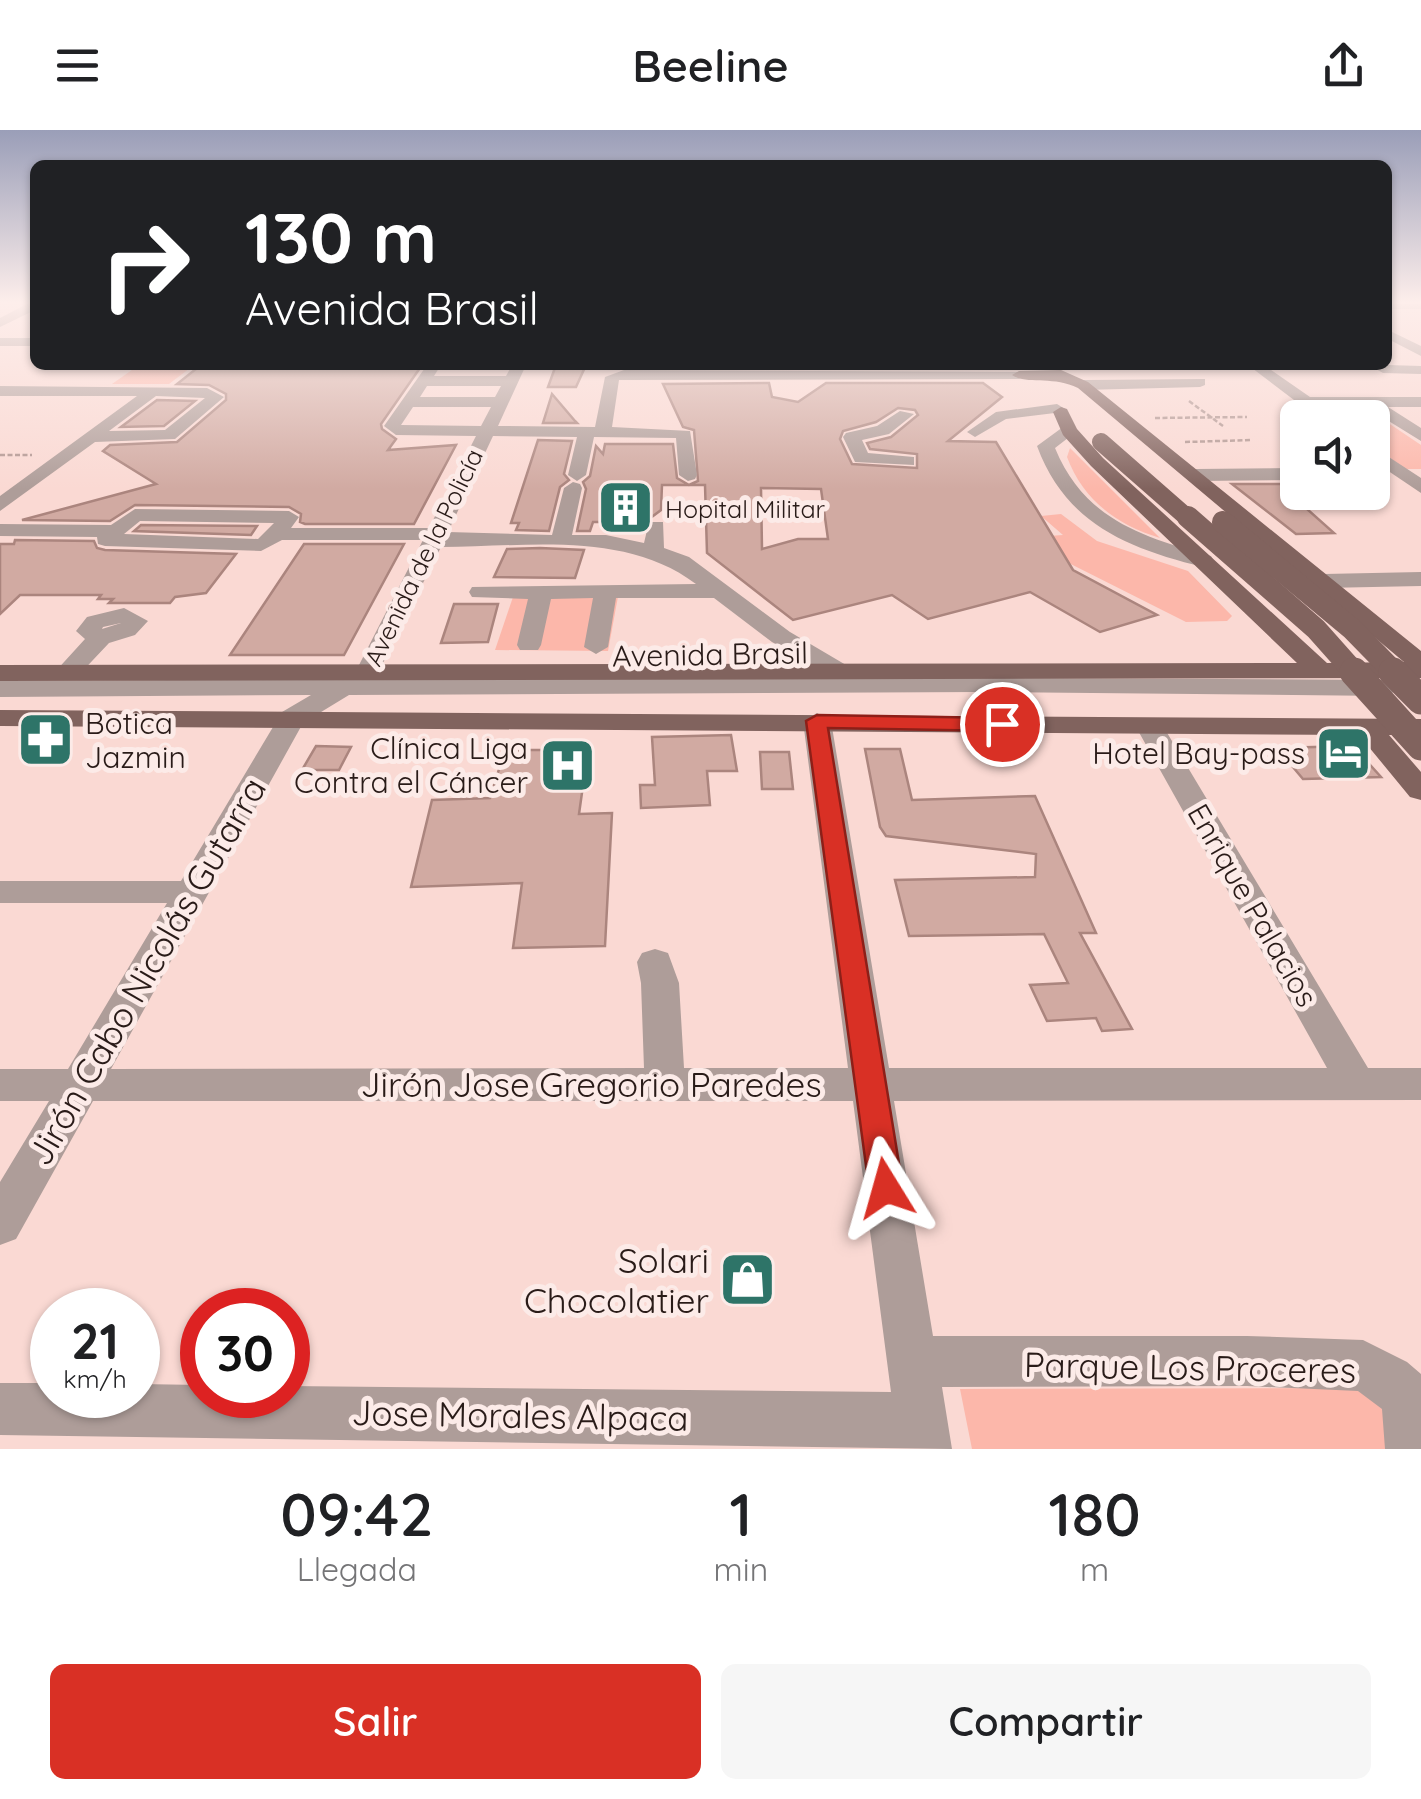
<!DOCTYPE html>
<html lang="es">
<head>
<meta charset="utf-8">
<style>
	body { margin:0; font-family:Quicksand,sans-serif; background:#f6f6f6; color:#202124; height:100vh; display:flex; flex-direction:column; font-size:38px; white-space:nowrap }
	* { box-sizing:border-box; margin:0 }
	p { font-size:32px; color:#757577 }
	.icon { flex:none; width:55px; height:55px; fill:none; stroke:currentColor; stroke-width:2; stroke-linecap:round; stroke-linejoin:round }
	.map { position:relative; height:1319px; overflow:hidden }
	.side { display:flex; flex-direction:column; background:#fff; flex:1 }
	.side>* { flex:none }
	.hud { position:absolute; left:30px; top:30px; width:1362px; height:210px; border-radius:15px; box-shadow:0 2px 8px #0004; background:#202124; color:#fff; overflow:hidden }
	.controls { position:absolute; left:1280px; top:270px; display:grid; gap:20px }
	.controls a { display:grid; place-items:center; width:110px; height:110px; border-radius:15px; background:#fff; box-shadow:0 2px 8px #0004; font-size:50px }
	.speed { position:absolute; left:30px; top:1158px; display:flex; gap:20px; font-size:50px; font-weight:700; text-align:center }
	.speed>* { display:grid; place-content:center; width:130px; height:130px; border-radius:50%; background:#fff; box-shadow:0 2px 8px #0004; line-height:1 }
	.speed small { font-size:25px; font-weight:400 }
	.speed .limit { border:15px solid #d22; background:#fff; color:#111 }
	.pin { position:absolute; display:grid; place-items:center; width:85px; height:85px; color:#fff; margin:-42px; border:5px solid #fff; border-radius:50%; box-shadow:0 2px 10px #0007 }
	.me { position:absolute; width:110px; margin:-55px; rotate:352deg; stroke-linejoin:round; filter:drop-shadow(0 0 8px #0008) }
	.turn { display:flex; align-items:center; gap:35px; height:210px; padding:0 50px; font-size:45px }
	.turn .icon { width:130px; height:130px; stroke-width:2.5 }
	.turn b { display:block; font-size:70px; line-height:85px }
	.eta { display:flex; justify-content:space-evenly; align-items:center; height:170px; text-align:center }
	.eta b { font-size:60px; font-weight:600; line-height:70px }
	.primary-button { display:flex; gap:20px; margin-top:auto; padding:20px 50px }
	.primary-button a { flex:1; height:115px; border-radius:15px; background:#d93025; color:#fff; font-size:40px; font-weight:600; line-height:115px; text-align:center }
	.primary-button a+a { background:#f6f6f6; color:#202124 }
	header { display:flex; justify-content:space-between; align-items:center; height:130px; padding:0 50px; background:#fff; font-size:45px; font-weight:600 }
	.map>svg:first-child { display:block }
</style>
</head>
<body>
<header><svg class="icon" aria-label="menu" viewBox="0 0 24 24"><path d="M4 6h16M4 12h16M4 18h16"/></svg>Beeline<svg class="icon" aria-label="share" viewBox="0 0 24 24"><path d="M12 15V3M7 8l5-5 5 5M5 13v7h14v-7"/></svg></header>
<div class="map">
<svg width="1421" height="1319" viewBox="0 0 1421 1319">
	<rect width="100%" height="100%" fill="#fad9d3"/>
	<g fill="#fcb7aa">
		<path d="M139,235H194L169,254H112Z"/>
		<path d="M1319,276H1363L1421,315V339H1405L1373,315L1372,288L1334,287Z"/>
		<path d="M1070,318L1160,408C1117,395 1083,370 1067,327Z"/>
		<path d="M1061,384L1097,411L1188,441L1232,486L1227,491L1186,492L1019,408L1063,405L1041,386Z"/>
		<path d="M515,461H619L608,521L495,520Z"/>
		<path d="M1352,1258C1387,1270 1390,1283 1397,1319H972L960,1259Z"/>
	</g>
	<g fill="#d1aaa2" stroke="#ab857e" stroke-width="2.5" fill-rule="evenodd">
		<path d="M201,235H422L381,294L382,299L396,309L388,320L456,315L414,394H305L300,392L301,384L289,377L135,375L110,391L22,390L156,354L103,321L110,315L177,312L226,270V264L209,255L177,254Z"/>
		<path d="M556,235H586L576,257H548Z"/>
		<path d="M769,253L772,267L798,272L826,253H983L1002,267L948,311L996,312L1073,440L1157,485L1100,502L1030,462L928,489L892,465L793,490L707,423L705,355H662L661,380L645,392H593L590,401H577L586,359L583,352L590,346L596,316L603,324L605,314H673L677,348L689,355L698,351L694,300L683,297L663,254ZM898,278L915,280L918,285L891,307L867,313L870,319L917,324V338L852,334L840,309L843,301L876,292ZM761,358L821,359L828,409H798L762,419Z"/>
		<path d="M552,264L575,291L577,293H543Z"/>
		<path d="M157,270L195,271L164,296L121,297Z"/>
		<path d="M538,310L572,311L564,344L569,350L560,357L549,401L516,400L519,393H511Z"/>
		<path d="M1232,354H1298V371L1334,403L1296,404Z"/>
		<path d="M141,395L257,396L251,405L134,401Z"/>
		<path d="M15,410L94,411L97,418L105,420L236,424L206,463L175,467L170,473H109L113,469H98L101,465H20L0,484V414H14Z"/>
		<path d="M304,414H404L344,525H230Z"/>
		<path d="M507,419L540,418L584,420L575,448L494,447Z"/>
		<path d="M454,474H498L488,512L441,513Z"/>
		<path d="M731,605L737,641H707L710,675L641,678L640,655H655L652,607Z"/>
		<path d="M316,616L351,617L339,640H302Z"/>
		<path d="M1353,616L1381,647L1303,649L1277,618Z"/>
		<path d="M865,619H900L912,670L1035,666L1096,803H1080L1132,899L1102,901L1096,888L1047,891L1030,855L1068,853L1044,804L909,806L895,750L1035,747L1036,724L886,706L880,697Z"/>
		<path d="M505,620H588L579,684L612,683L605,816L513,818L522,753L411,757L432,670L490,668Z"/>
		<path d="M760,622H789L793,659H762Z"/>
	</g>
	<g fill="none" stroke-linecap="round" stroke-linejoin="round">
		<g stroke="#b09590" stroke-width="2.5" stroke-dasharray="5 2.5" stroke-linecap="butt">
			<path d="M1189,271L1223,296"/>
			<path d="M1155,288L1247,287"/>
			<path d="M1185,312L1252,310"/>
			<path d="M0,325H32"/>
		</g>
		<g fill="#ae9d99" fill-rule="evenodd">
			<path d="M27,174H35V180L0,197V188Z"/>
			<rect x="1388" y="174" width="33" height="5"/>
			<path d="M1388,200L1421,216V226L1388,209Z"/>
			<rect x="0" y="208" width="35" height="8"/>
			<path d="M427,235H441L434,246H506L512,235H526L498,296L595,297L605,247L624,240L1024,242L1026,245L1019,249L619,250L612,297L690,301L697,345L695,349L688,351L679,345L676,308L594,307L586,345L577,351L568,345L577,307L493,306L448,402L552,405L564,358L573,352L580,354L582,358L572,405H606L644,413L649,392H663L664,418L689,427L790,502L846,535L850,540L840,547L1387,550L1400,558L1387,566L981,562L349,565L303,593L111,939L644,938L641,853L637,832L642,823L655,819L668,823L679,853L684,938H848L803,591L817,583L831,591L889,938H1327L1136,597L1140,591H1160L1368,938H1421V970L894,971L933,1206H1247L1363,1210L1407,1232L1421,1244V1319H1385L1382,1279L1358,1261L1247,1256L942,1257L952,1319L0,1305V1253H52V1265H138V1254L202,1255V1265H288V1256L891,1262L853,971H93L16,1109L0,1115V1052L49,971H0V939H68L167,773H0V751H181L282,582L311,565L0,567V551L338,549L358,537L423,410H282L261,421L105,416L98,414L97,407L0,406V394L111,395L135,379L289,381L299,387L291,398H429L476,306L396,305L384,296ZM427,256H501L495,267H420ZM413,277H491L481,296L401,295ZM140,391L274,393L258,409L124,404ZM441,417C525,417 625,400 696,454L472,457L469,462L472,467L528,469L517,515L520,520H538L541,515L551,469L593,468L584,517L596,524L608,517L616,468H714L772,512L834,547L375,549Z"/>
			<path d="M1248,235H1264L1310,267H1421V277H1388L1421,298V311L1366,277H1323L1329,283L1327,286H1315Z"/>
			<path d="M1388,235L1421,236V244L1383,243L1376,239Z"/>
			<path d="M1205,249V255L1200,257L1083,260L1075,255L1083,250Z"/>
			<path d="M0,256L207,258L224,267L175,309L95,312L0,381V366L137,266H0ZM156,266L205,268L165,300L109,301Z"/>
			<path d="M1057,274L1065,279L1063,282L1006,289L975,307L967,302L996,282Z"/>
			<path d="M900,281L914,284L889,304L862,310L868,323L914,327V335L855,332L843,307L846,303L877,296Z"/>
			<path d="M1063,297L1077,301L1055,318C1084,389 1142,407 1211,426L1214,431L1211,436L1203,437C1127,418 1066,394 1037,316Z"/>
			<path d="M1372,316L1421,348V363L1372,330Z"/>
			<path d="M1298,338V350L1196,351L1187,345L1196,339Z"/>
			<path d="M1421,442V456L1324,458L1313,451L1324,444Z"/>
			<path d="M124,478L148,491L135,505L109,513L76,548H58L54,543L85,509L76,501L87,487ZM121,493L102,499L103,497Z"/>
		</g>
		<g fill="#81635e" fill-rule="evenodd">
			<path d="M1061,240L1088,252L1421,521V548L0,551V535L1297,533L1091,336L1063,305L1053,282L1061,277L1067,279L1077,299L1103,328L1327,533L1404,532L1078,258C1052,245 1027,255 1012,245L1019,241Z"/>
			<path d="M0,580L1421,589V605H1389L1421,642V670L1410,667L1359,605L0,596Z"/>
		</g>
		<path stroke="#81635e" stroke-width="18" d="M1101,312L1190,390"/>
		<g stroke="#81635e" stroke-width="22">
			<path d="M1188,387L1316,499L1356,544"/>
			<path d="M1223,392L1352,499L1396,544"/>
		</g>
		<g stroke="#81635e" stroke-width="29">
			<path d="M1354,542L1421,616"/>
			<path d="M1393,542L1421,570"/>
		</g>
	</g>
	<linearGradient id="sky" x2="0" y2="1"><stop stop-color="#9a9eb8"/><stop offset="0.48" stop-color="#fdeeeb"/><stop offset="1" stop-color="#fdeeeb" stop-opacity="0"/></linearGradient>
	<rect width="1421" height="359" fill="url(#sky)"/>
	<path fill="#d93025" stroke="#8d1f18" stroke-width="2.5" d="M817,585L1002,588L1012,594L1002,601L828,598L903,1058L898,1069L886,1073L874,1069L869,1058L806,591Z"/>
	<defs>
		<symbol id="building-square" viewBox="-11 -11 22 22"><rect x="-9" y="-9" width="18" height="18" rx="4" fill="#2e7468" stroke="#fcebe8"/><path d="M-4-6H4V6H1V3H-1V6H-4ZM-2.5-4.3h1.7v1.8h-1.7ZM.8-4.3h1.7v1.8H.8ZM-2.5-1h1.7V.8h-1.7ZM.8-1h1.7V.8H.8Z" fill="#fff"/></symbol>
		<symbol id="pharmacy-square" viewBox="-11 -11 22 22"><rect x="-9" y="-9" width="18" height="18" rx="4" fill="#2e7468" stroke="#fcebe8"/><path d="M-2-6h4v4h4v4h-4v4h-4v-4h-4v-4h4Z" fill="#fff"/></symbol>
		<symbol id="hotel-square" viewBox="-11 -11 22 22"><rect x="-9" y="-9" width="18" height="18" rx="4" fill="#2e7468" stroke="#fcebe8"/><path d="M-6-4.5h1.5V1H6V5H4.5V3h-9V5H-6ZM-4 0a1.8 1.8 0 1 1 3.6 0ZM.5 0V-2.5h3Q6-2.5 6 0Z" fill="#fff"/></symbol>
		<symbol id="hospital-square" viewBox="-11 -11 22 22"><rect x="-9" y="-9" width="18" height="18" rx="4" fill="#2e7468" stroke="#fcebe8"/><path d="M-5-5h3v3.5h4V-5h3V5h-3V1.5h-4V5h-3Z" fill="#fff"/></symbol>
		<symbol id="shop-square" viewBox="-11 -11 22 22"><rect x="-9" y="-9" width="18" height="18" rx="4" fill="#2e7468" stroke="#fcebe8"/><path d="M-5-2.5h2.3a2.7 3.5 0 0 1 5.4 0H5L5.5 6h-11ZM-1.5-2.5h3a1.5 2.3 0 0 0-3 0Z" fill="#fff"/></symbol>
	</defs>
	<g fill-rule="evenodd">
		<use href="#building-square" x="594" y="346" width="63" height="63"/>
		<use href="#pharmacy-square" x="14" y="578" width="63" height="63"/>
		<use href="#hotel-square" x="1312" y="592" width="63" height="63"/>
		<use href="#hospital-square" x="536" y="604" width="63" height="63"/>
		<use href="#shop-square" x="716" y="1118" width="63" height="63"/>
	</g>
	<g text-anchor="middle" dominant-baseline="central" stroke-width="10" stroke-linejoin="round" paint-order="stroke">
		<g font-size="25" fill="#291b18" stroke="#fcebe8" text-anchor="start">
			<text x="665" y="378">Hopital Militar</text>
		</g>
		<g font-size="25" fill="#291b18" stroke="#fcebe8">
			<text transform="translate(423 427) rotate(-64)">Avenida de la Policía</text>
		</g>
		<g font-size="30" fill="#291b18" stroke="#fcebe8">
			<text transform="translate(710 524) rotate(-1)">Avenida Brasil</text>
			<text transform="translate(1253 775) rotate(60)">Enrique Palacios</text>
		</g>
		<g font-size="30" fill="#291b18" stroke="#fcebe8" text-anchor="end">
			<text x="85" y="593" text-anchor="start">Botica<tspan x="85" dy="34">Jazmin</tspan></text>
			<text x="528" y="618">Clínica Liga<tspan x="528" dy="34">Contra el Cáncer</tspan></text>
			<text x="1305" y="623">Hotel Bay-pass</text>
		</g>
		<g font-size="35" fill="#291b18" stroke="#fcebe8">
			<text transform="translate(146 841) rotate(-60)">Jirón Cabo Nicolás Gutarra</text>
			<text x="591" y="954">Jirón Jose Gregorio Paredes</text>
			<text transform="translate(1190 1237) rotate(1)">Parque Los Proceres</text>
			<text transform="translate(520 1285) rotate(1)">Jose Morales Alpaca</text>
		</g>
		<g font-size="35" fill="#291b18" stroke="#fcebe8" text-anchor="end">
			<text x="709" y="1130">Solari<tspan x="709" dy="40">Chocolatier</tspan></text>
		</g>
	</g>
</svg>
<div class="controls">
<a><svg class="icon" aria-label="sound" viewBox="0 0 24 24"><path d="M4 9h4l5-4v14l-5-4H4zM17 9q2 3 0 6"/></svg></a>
</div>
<div class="speed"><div>21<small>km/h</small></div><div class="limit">30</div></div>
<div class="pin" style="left:1002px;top:594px;background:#d93025"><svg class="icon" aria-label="arrive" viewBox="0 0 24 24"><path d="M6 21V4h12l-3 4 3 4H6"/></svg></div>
<svg class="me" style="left:886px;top:1058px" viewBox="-20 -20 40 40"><path d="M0-17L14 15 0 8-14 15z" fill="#d93025" stroke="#fff" stroke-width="4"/></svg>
<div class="hud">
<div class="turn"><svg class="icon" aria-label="right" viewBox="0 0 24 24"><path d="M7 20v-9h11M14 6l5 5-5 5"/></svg><div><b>130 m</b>Avenida Brasil</div></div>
</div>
</div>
<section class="side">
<div class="eta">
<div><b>09:42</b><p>Llegada</p></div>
<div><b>1</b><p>min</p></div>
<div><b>180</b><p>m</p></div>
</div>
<div class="primary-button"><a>Salir</a><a>Compartir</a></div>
</section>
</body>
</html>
